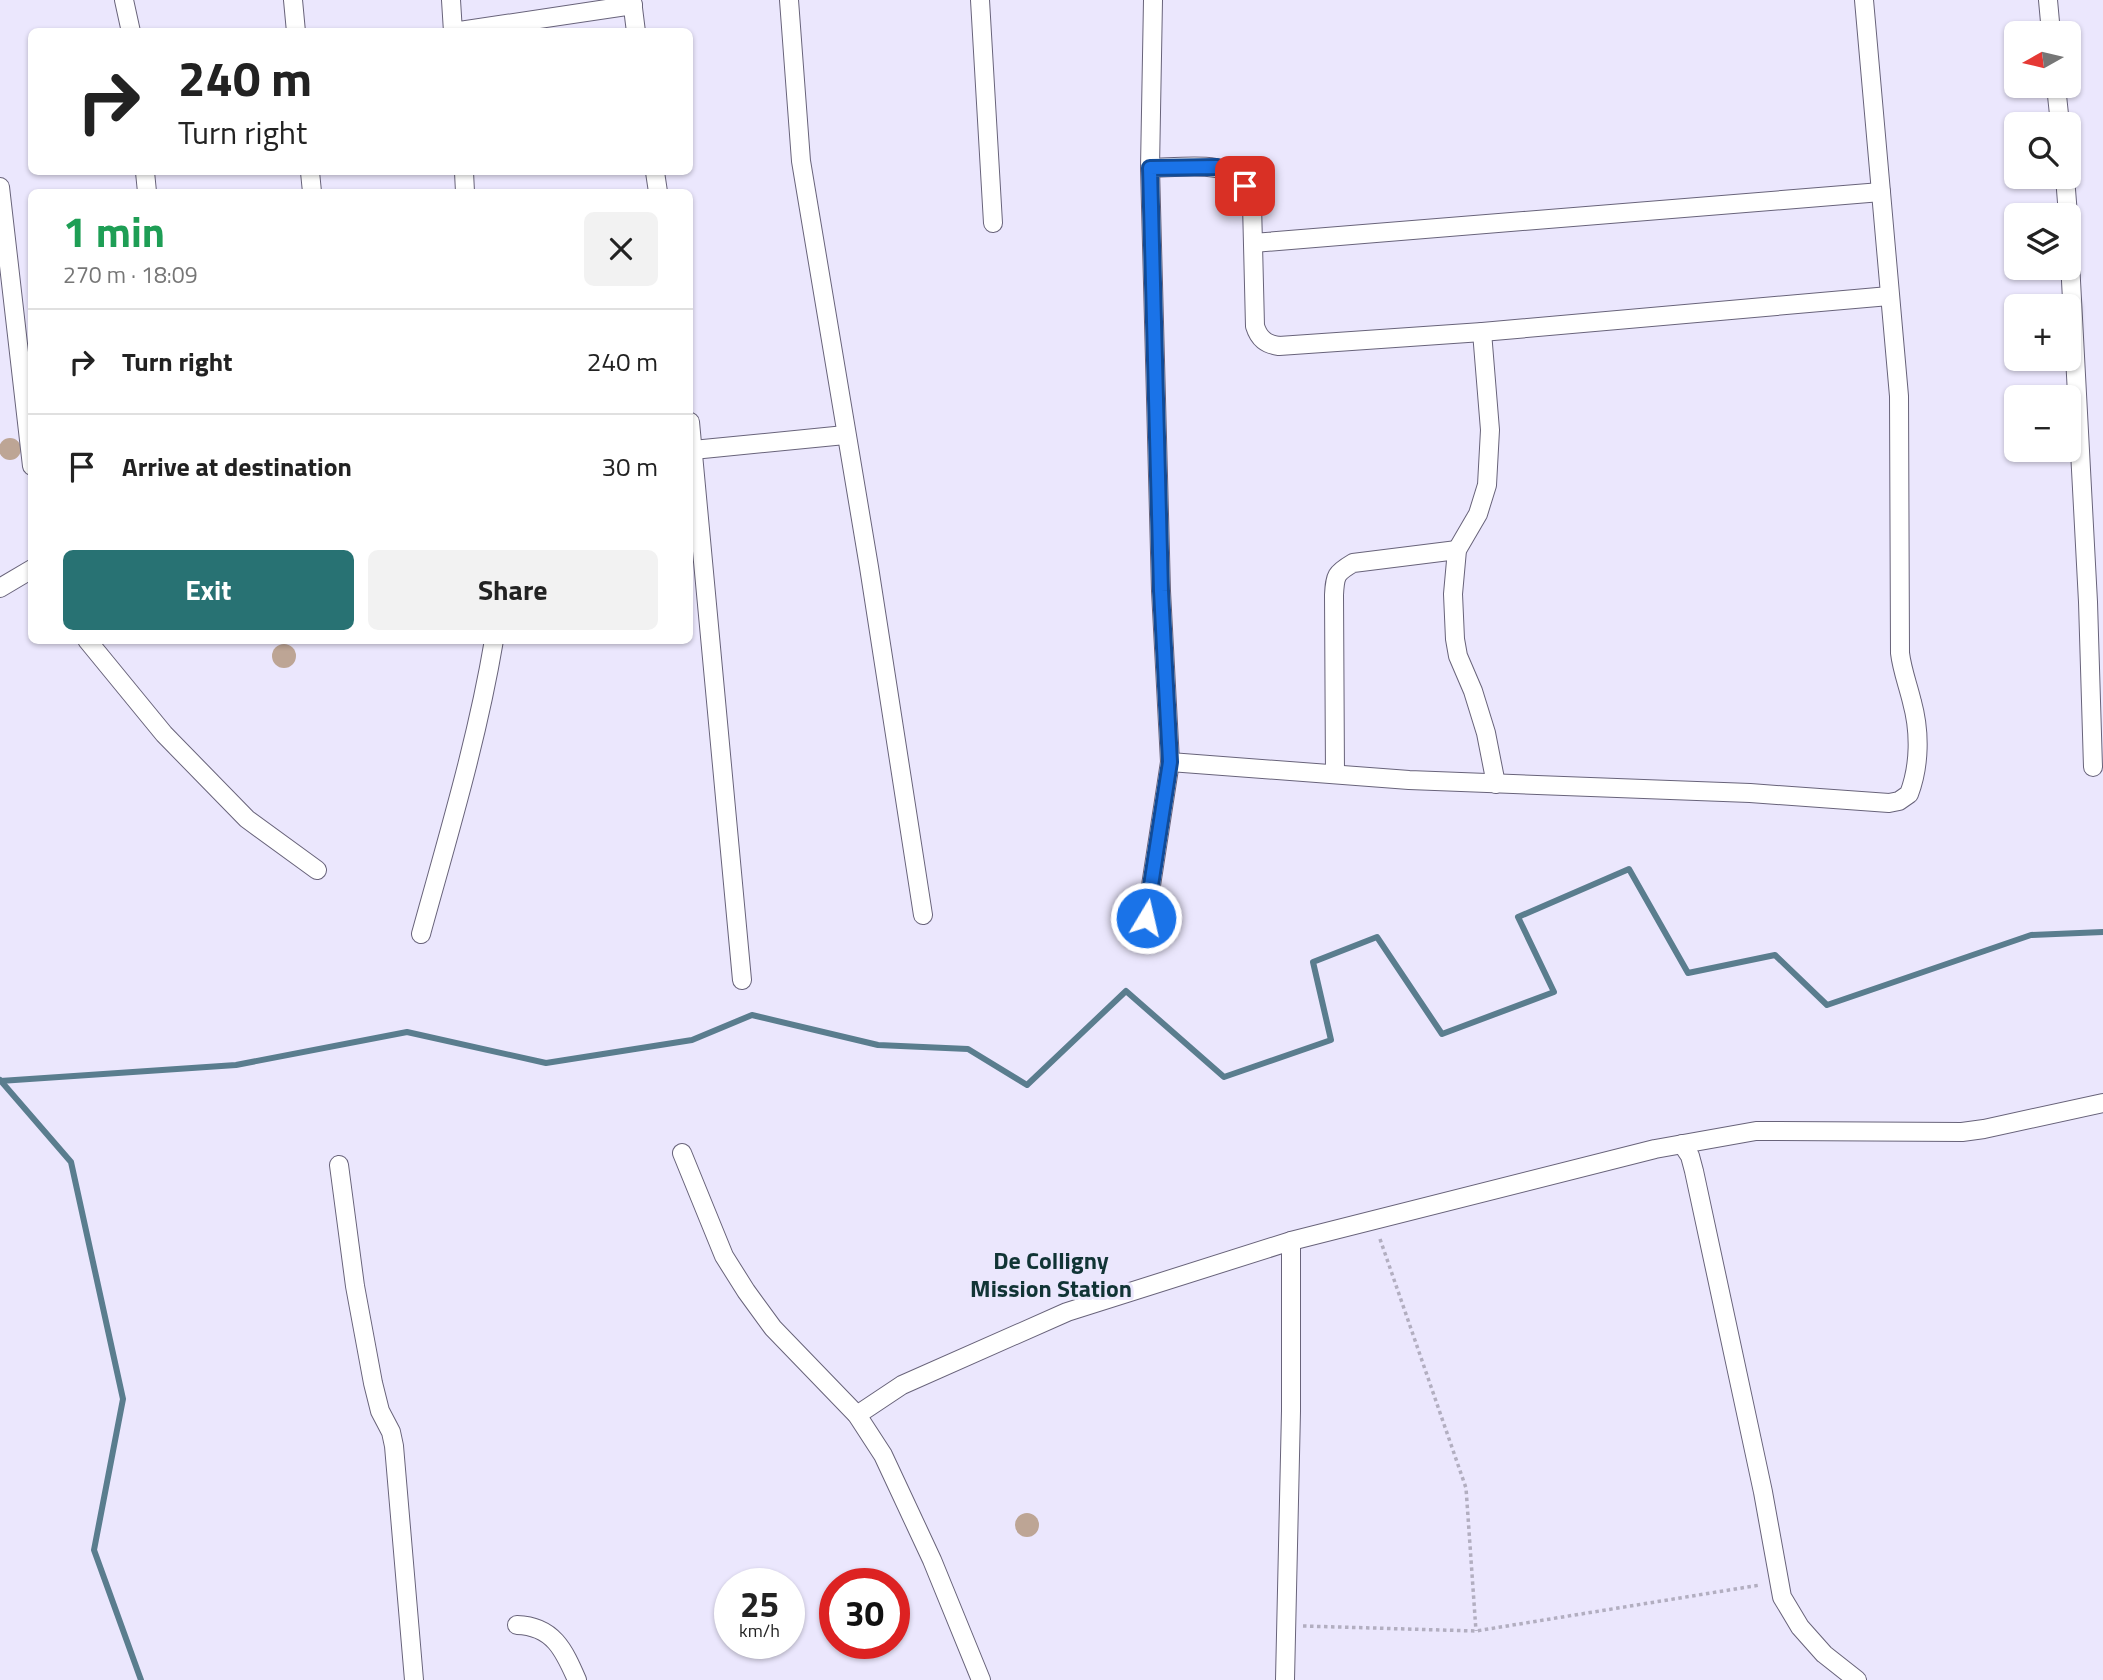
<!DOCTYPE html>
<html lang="en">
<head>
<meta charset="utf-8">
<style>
	body { margin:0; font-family:"Titillium Web",sans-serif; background:#f2f2f2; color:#222; height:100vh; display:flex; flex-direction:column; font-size:26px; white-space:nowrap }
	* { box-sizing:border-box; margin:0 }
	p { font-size:23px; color:#767676 }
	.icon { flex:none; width:38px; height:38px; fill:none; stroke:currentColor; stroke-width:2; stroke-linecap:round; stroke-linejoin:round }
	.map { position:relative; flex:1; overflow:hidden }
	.side { position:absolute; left:28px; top:189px; width:665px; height:455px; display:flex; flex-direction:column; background:#fff; border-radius:10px; box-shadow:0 2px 5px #0004 }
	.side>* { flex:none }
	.hud { position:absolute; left:28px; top:28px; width:665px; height:147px; border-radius:10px; box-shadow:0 2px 5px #0004; background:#fff; color:#222; overflow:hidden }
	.needle { width:46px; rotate:262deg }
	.controls { position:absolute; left:2004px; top:21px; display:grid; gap:14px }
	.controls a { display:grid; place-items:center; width:77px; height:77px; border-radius:10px; background:#fff; box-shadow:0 2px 5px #0004; font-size:35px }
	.speed { position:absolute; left:714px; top:1568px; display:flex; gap:14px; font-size:35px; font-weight:700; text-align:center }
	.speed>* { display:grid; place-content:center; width:91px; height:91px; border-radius:50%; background:#fff; box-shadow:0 2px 5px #0004; line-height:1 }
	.speed small { font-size:18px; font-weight:400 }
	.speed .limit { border:10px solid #d22; background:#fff; color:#111 }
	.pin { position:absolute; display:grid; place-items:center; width:60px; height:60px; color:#fff; margin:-30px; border-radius:14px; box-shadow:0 4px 10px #0006 }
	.me { position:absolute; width:77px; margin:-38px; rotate:9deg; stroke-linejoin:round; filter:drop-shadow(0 0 5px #0008) }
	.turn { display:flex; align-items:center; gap:24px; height:147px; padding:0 35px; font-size:32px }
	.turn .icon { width:91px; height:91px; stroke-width:2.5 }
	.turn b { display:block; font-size:49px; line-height:60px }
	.round { display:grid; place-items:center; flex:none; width:74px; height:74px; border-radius:10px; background:#f2f2f2 }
	.head { display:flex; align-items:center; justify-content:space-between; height:119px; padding:0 35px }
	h1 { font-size:42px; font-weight:700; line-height:52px; color:#1e9e55 }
	.cta { display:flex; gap:14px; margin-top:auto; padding:14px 35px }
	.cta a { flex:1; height:80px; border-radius:10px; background:#287273; color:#fff; font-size:28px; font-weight:700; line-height:80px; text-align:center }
	.cta a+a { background:#f2f2f2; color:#222 }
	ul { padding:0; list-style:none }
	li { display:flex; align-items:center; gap:21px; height:105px; padding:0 35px; border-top:2px solid #e0e0e0 }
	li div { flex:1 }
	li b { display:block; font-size:26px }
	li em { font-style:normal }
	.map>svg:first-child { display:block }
</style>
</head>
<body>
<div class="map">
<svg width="2103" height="1680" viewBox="0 0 2103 1680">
	<rect width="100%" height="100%" fill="#ebe7fd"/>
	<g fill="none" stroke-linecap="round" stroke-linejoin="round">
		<g stroke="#5a7d8e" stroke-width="6">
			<path d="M0,1080L71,1162L123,1399L94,1550L141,1680"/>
			<path d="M0,1081L236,1065L407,1032L546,1063L692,1040L752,1015L878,1045L968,1049L1027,1085L1126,991L1224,1077L1331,1040L1313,962L1377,937L1442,1034L1554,992L1518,917L1629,869L1688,973L1775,955L1827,1005L2031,935L2103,932"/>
		</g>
	</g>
	<g fill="#bda595">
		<circle cx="10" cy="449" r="11"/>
		<circle cx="284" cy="656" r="12"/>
		<circle cx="1027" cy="1525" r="12"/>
	</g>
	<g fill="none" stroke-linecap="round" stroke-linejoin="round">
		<defs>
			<g id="minor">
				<path d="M124,0L131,32"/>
				<path d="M293,0L296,32"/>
				<path d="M451,0L453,32L633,5"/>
				<path d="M632,0L636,32"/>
				<path d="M789,0L801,161L869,567L923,915"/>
				<path d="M980,0L993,223"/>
				<path d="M2048,0L2051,33"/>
				<path d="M2056,86L2060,124"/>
				<path d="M1150,168C1172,168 1219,161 1236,176C1244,183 1248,193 1252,204L1255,326C1259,339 1266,344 1279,346L1482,332L1889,296"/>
				<path d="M145,172L147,192"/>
				<path d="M310,172L312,192"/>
				<path d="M464,172L465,192"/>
				<path d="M655,172L658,192"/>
				<path d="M2065,177L2068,215"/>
				<path d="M0,187L32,466"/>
				<path d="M2068,224L2088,602L2093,767"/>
				<path d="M1253,243L1881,192"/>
				<path d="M1482,332L1490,430L1487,485L1478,514L1457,550L1453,594L1455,639L1458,656L1473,691L1486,733L1496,784"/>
				<path d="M690,422L742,980"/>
				<path d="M693,450L845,435"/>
				<path d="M0,588L32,569"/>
				<path d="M87,640L164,734L247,819L317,870"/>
				<path d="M1170,762L1409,780L1750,793L1889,803L1899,801L1909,794C1920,765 1920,731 1912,702C1908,685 1902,670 1900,653L1899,396L1864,0"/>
				<path d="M1335,774L1334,595C1335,575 1336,573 1353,563L1457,550"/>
				<path d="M1146,918L1170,762L1161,591L1150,168L1153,0"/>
				<path d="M421,934C448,836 477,741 494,640"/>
				<path d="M1682,1144L1690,1156L1694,1171L1763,1492L1782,1597L1800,1627L1824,1654L1857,1680"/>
				<path d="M682,1153L724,1256L746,1291L773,1328L857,1415L883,1455L932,1560L981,1680"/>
				<path d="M339,1165L355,1286L373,1383L380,1411L391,1432L394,1446L414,1680"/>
				<path d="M857,1415L902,1385L1067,1312L1291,1241L1655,1149L1756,1131L1962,1132L1984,1129L2103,1103"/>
				<path d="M517,1625C553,1626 564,1650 577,1680"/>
				<path d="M1285,1680L1291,1411V1241"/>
			</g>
		</defs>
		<use href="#minor" stroke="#68637a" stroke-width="20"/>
		<g stroke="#b2aec0" stroke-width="3.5" stroke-dasharray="3.5 3.5" stroke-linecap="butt">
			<path d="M1380,1239L1466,1488L1476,1631"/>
			<path d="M1303,1626L1476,1631L1760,1585"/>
		</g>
		<use href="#minor" stroke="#fff" stroke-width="18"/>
	</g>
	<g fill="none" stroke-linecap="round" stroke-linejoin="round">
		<defs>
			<path id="route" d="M1146,918L1170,762L1161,591L1150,168L1217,167L1234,174L1245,186"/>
		</defs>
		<use href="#route" stroke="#114b97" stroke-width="18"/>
		<use href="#route" stroke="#1a73e8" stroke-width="12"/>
	</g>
	<g text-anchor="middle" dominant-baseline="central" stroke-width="6" stroke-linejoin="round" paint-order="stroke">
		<g font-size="24" font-weight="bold" fill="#113435" stroke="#ebe7fd">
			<text x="1051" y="1260">De Colligny<tspan x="1051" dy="28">Mission Station</tspan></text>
		</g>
	</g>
</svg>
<div class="controls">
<a><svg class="needle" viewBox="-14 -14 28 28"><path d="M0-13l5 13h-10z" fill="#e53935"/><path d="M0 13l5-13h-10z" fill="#767676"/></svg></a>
<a><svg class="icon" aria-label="search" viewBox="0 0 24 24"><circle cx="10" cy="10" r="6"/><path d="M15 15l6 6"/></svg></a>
<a><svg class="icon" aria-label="layers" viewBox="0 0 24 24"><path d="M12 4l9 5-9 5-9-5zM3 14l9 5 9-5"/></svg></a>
<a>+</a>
<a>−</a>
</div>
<div class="speed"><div>25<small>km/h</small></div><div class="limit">30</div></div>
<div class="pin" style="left:1245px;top:186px;background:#d93025"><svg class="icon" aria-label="arrive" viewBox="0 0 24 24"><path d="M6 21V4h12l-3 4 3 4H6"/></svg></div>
<svg class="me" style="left:1146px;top:918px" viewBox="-20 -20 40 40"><circle r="17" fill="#1a73e8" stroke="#fff" stroke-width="3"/><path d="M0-11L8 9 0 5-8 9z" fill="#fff"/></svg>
<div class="hud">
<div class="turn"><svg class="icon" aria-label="right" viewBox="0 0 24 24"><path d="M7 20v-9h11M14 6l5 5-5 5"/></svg><div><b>240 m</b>Turn right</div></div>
</div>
<section class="side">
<div class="head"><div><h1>1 min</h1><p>270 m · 18:09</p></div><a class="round"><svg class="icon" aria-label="close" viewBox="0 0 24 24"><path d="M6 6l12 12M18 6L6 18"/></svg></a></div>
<ul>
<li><svg class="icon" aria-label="right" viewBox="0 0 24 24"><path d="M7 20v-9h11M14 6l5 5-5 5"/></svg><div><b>Turn right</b></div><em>240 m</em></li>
<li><svg class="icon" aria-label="arrive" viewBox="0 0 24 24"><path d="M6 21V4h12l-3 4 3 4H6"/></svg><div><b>Arrive at destination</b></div><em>30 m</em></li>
</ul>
<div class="cta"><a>Exit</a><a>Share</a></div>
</section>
</div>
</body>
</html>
